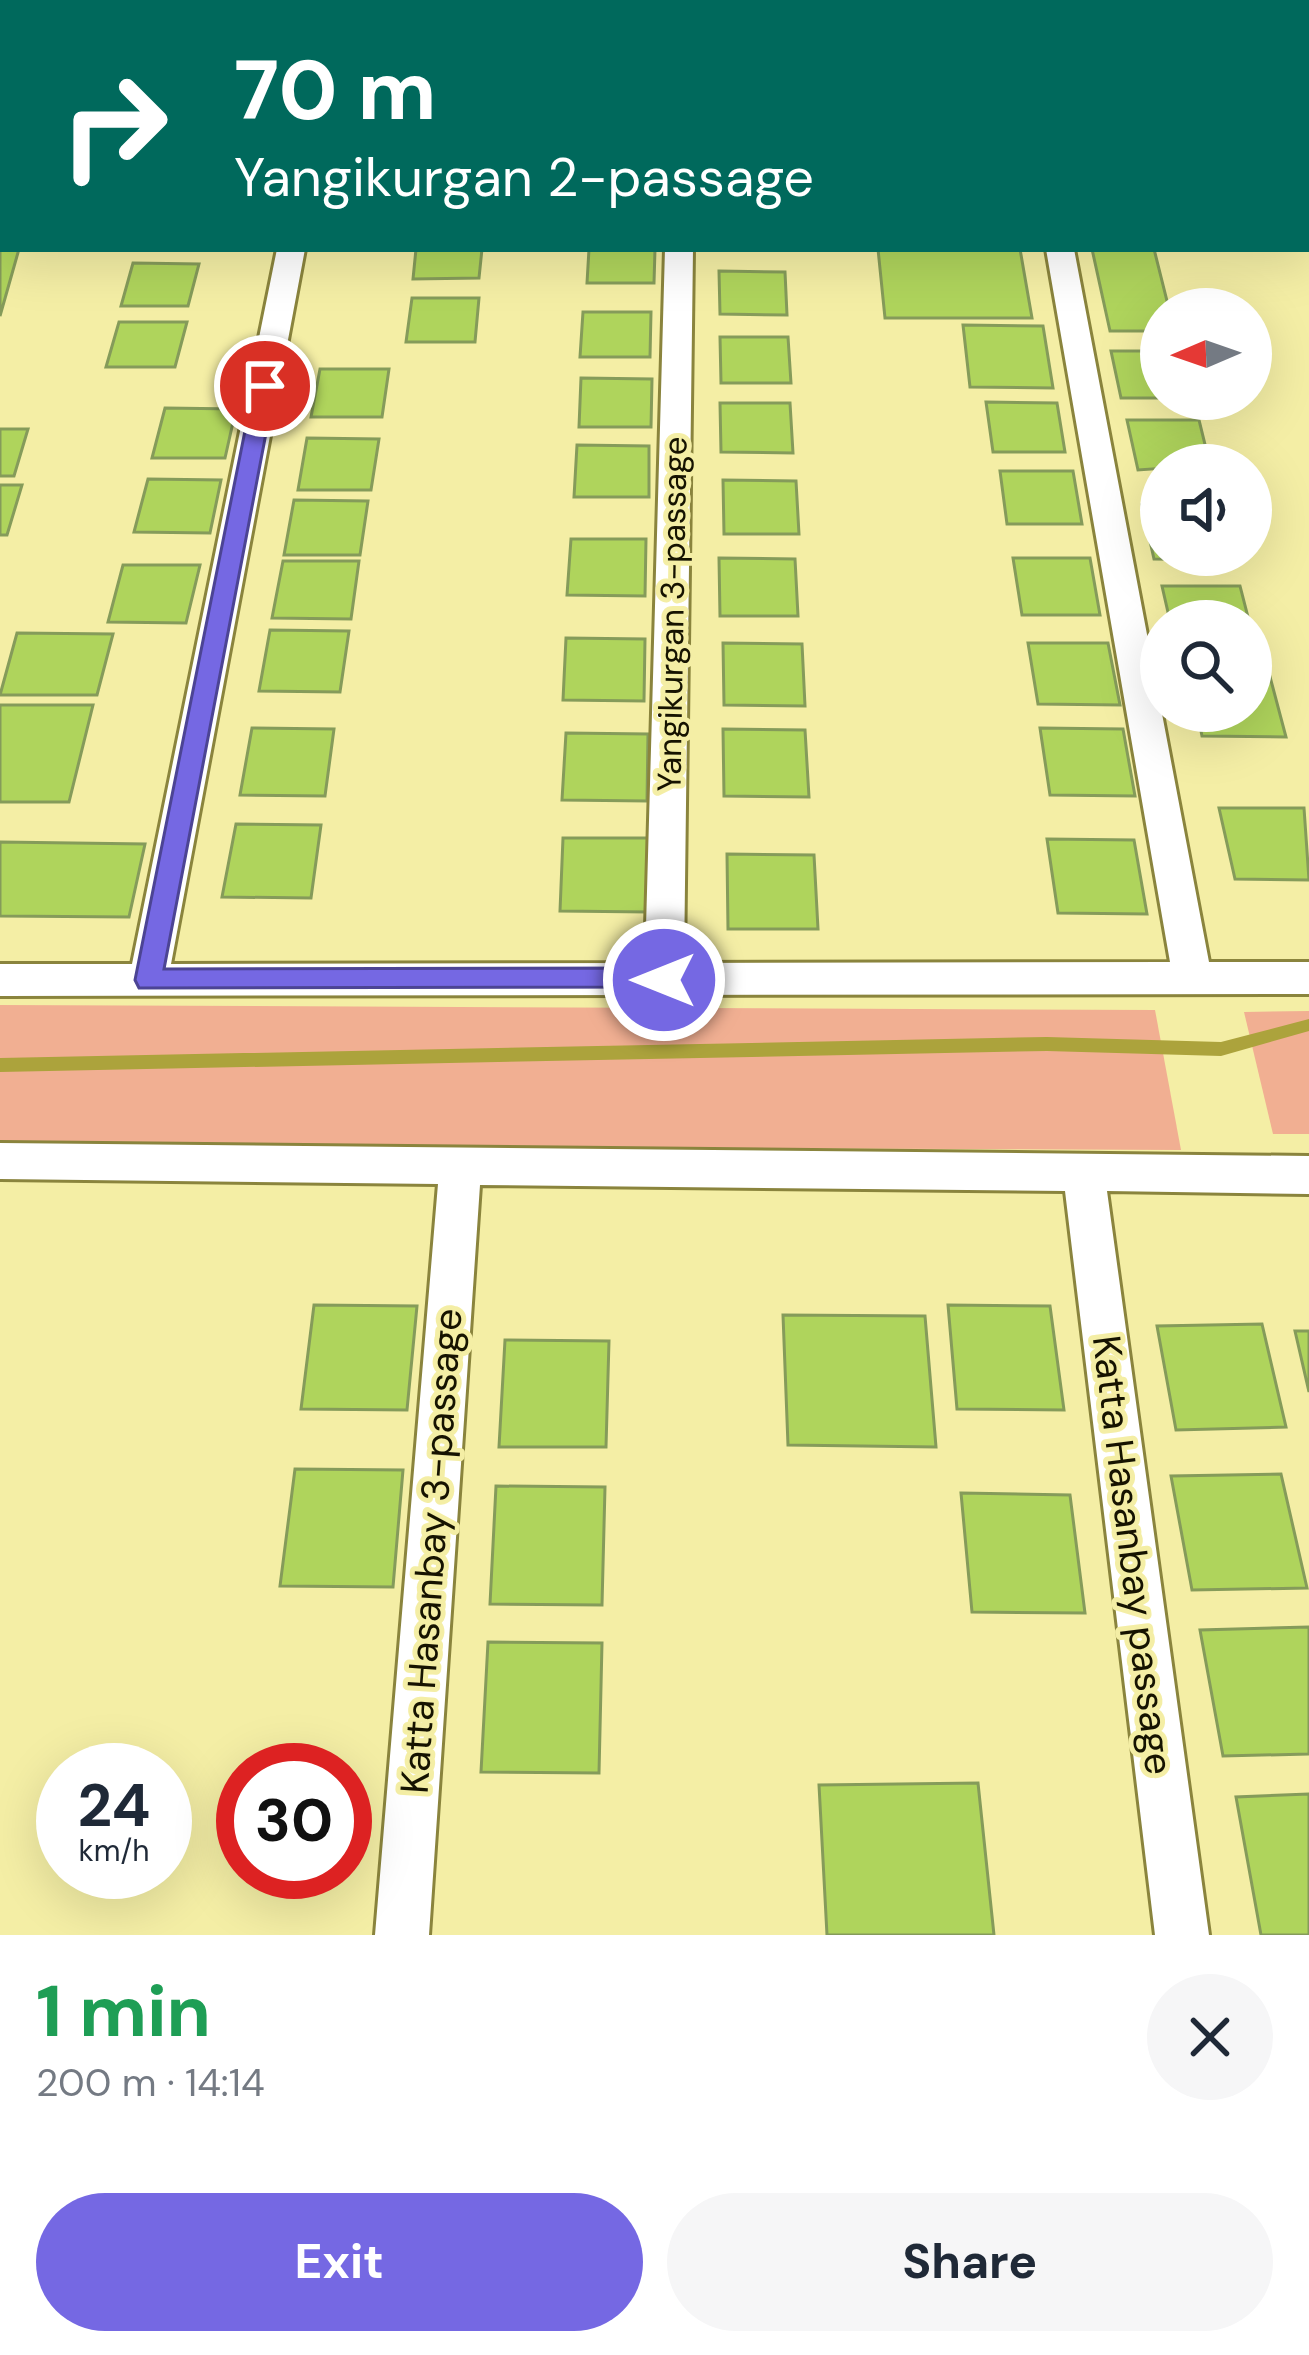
<!DOCTYPE html>
<html lang="en">
<head>
<meta charset="utf-8">
<style>
	body { margin:0; font-family:"DM Sans",sans-serif; background:#f6f6f7; color:#1f2937; height:100vh; display:flex; flex-direction:column; font-size:45px; white-space:nowrap }
	* { box-sizing:border-box; margin:0 }
	p { font-size:39px; color:#747a83 }
	.icon { flex:none; width:66px; height:66px; fill:none; stroke:currentColor; stroke-width:2; stroke-linecap:round; stroke-linejoin:round }
	.map { position:relative; height:1935px; overflow:hidden }
	.panel { display:flex; flex-direction:column; background:#fff; flex:1 }
	.panel>* { flex:none }
	.hud { position:absolute; left:0px; top:0px; width:1311px; height:252px; box-shadow:0 12px 48px #0002; background:#00695c; color:#fff; overflow:hidden }
	.needle { width:78px; rotate:268deg }
	.buttons { position:absolute; left:1140px; top:288px; display:grid; gap:24px }
	.buttons a { display:grid; place-items:center; width:132px; height:132px; border-radius:50%; background:#fff; box-shadow:0 12px 48px #0002; font-size:60px }
	.speed { position:absolute; left:36px; top:1743px; display:flex; gap:24px; font-size:60px; font-weight:700; text-align:center }
	.speed>* { display:grid; place-content:center; width:156px; height:156px; border-radius:50%; background:#fff; box-shadow:0 12px 48px #0002; line-height:1 }
	.speed small { font-size:30px; font-weight:400 }
	.speed .limit { border:18px solid #d22; background:#fff; color:#111 }
	.pin { position:absolute; display:grid; place-items:center; width:102px; height:102px; color:#fff; margin:-51px; border:6px solid #fff; border-radius:50%; box-shadow:0 3px 12px #0007 }
	.me { position:absolute; width:132px; margin:-66px; rotate:270deg; stroke-linejoin:round; filter:drop-shadow(0 0 9px #0008) }
	.turn { display:flex; align-items:center; gap:42px; height:252px; padding:0 36px; font-size:54px }
	.turn .icon { width:156px; height:156px; stroke-width:2.5 }
	.turn b { display:block; font-size:84px; line-height:102px }
	.round { display:grid; place-items:center; flex:none; width:126px; height:126px; border-radius:63px; background:#f6f6f7 }
	.summary { display:flex; align-items:center; justify-content:space-between; height:204px; padding:0 36px }
	h1 { font-size:72px; font-weight:700; line-height:90px; color:#1e9e55 }
	.cta { display:flex; gap:24px; margin-top:auto; padding:24px 36px }
	.cta a { flex:1; height:138px; border-radius:72px; background:#7568e3; color:#fff; font-size:48px; font-weight:700; line-height:138px; text-align:center }
	.cta a+a { background:#f6f6f7; color:#1f2937 }
	.map>svg:first-child { display:block }
</style>
</head>
<body>
<div class="map">
<svg width="1309" height="1935" viewBox="0 0 1309 1935">
	<rect width="100%" height="100%" fill="#f4eea5"/>
	<g fill="#f1af92">
		<path d="M0,1005L1155,1010L1181,1150L0,1145Z"/>
		<path d="M1309,1011V1134H1273L1244,1012Z"/>
	</g>
	<g fill="none" stroke-linecap="round" stroke-linejoin="round">
		<path fill="#aca33c" fill-rule="evenodd" d="M1309,1019V1031L1221,1056L1047,1051L0,1072V1058L1047,1037L1221,1042Z"/>
	</g>
	<g fill="#afd45c" stroke="#859b5a" stroke-width="3">
		<path d="M0,242L3,249H19L0,316Z"/>
		<path d="M416,249H482L479,278L413,279Z"/>
		<path d="M589,249H655L654,283H587Z"/>
		<path d="M878,249H1020L1032,318H885Z"/>
		<path d="M1092,249H1154L1169,309H1161V331H1110Z"/>
		<path d="M133,263L199,264L188,306H121Z"/>
		<path d="M719,271L785,272L787,315L720,314Z"/>
		<path d="M412,298H479L475,342H406Z"/>
		<path d="M583,312H651L650,357H580Z"/>
		<path d="M119,322H187L175,367H106Z"/>
		<path d="M963,325L1043,326L1053,388L970,387Z"/>
		<path d="M720,337H788L791,383H721Z"/>
		<path d="M1111,351H1161V398H1121Z"/>
		<path d="M320,369H389L382,417H311Z"/>
		<path d="M581,378L652,379L651,427H579Z"/>
		<path d="M986,402L1057,403L1065,452H993Z"/>
		<path d="M720,403H790L793,453L721,452Z"/>
		<path d="M165,408L236,409L225,458H152Z"/>
		<path d="M1127,420H1199L1210,465L1138,470Z"/>
		<path d="M0,429H28L14,476H0Z"/>
		<path d="M307,438L379,439L371,490H298Z"/>
		<path d="M577,445L649,446V497H574Z"/>
		<path d="M1000,471H1073L1082,524H1007Z"/>
		<path d="M148,479L221,480L210,533L134,532Z"/>
		<path d="M723,480L796,481L799,534H724Z"/>
		<path d="M0,485H22L7,535H0Z"/>
		<path d="M294,500L368,501L360,555H284Z"/>
		<path d="M1142,505H1161V555H1230L1231,560L1154,559Z"/>
		<path d="M571,539H646L645,596L567,595Z"/>
		<path d="M719,558L795,559L798,616H720Z"/>
		<path d="M1013,558H1090L1100,615H1022Z"/>
		<path d="M283,561H359L351,619L272,618Z"/>
		<path d="M123,565H200L186,623L108,622Z"/>
		<path d="M1162,586H1240L1249,621H1170Z"/>
		<path d="M270,630L349,631L340,692L259,691Z"/>
		<path d="M17,633L113,634L97,695H0Z"/>
		<path d="M566,638L645,639L644,701L563,700Z"/>
		<path d="M723,643L802,644L805,706L724,705Z"/>
		<path d="M1028,643H1108L1120,705L1038,704Z"/>
		<path d="M1251,673H1269L1286,737L1202,736L1197,711H1251Z"/>
		<path d="M0,705H93L69,802H0Z"/>
		<path d="M252,728L334,729L325,796L240,795Z"/>
		<path d="M1040,728L1123,729L1135,796L1050,795Z"/>
		<path d="M723,729L805,730L809,797L724,796Z"/>
		<path d="M566,733L648,734L647,801L562,800Z"/>
		<path d="M1219,808H1304L1309,880L1235,879Z"/>
		<path d="M236,824L321,825L311,898L222,897Z"/>
		<path d="M563,838H650L648,912L560,911Z"/>
		<path d="M1047,839L1134,840L1147,914L1058,913Z"/>
		<path d="M0,842L145,844L129,917L0,916Z"/>
		<path d="M727,854L814,855L818,929H728Z"/>
		<path d="M314,1305L417,1306L407,1410L301,1409Z"/>
		<path d="M948,1305L1050,1306L1064,1410L957,1409Z"/>
		<path d="M783,1315L925,1316L936,1447L788,1445Z"/>
		<path d="M1262,1324L1286,1427L1176,1430L1157,1326Z"/>
		<path d="M1295,1331H1309V1392Z"/>
		<path d="M505,1340L609,1341L606,1447H499Z"/>
		<path d="M295,1469L403,1470L393,1587L280,1586Z"/>
		<path d="M1281,1474L1307,1588L1192,1590L1171,1476Z"/>
		<path d="M496,1486L605,1487L602,1605L490,1604Z"/>
		<path d="M961,1493L1070,1495L1085,1613L972,1612Z"/>
		<path d="M1309,1627V1754L1223,1756L1200,1630Z"/>
		<path d="M488,1642L602,1643L599,1773L481,1772Z"/>
		<path d="M978,1783L994,1935H827L819,1785Z"/>
		<path d="M1309,1794V1935H1261L1236,1797Z"/>
	</g>
	<g fill="none" stroke-linecap="round" stroke-linejoin="round">
		<defs>
			<g id="street">
				<rect x="669" y="0" width="24" height="3"/>
				<rect x="983" y="0" width="24" height="3"/>
				<rect x="0" y="52" width="3" height="16"/>
				<rect x="1308" y="125" width="1" height="16"/>
				<path d="M277,249H305L171,964L645,963L665,249H693L684,963L1170,962L1046,249H1074L1209,962H1309V994L0,996V964H132Z"/>
				<path d="M0,1143L1309,1156V1194L1107,1191L1209,1935H1155L1065,1191L480,1185L429,1935H375L438,1184L0,1179Z"/>
			</g>
		</defs>
		<use href="#street" stroke="#8a843d" stroke-width="6"/>
		<use href="#street" fill="#fff" fill-rule="evenodd"/>
	</g>
	<path fill="#7568e3" stroke="#4c4494" stroke-width="3" d="M265,379L275,386L164,969L664,968L674,972L678,980L674,987L139,988L135,980L254,386Z"/>
	<g text-anchor="middle" dominant-baseline="central" stroke-width="10" stroke-linejoin="round" paint-order="stroke">
		<g font-size="33" fill="#161300" stroke="#f4eea5">
			<text transform="translate(672 614) rotate(-89)">Yangikurgan 3-passage</text>
		</g>
		<g font-size="39" fill="#161300" stroke="#f4eea5">
			<text transform="translate(431 1551) rotate(-86)">Katta Hasanbay 3-passage</text>
			<text transform="translate(1133 1555) rotate(83)">Katta Hasanbay passage</text>
		</g>
	</g>
</svg>
<div class="buttons">
<a><svg class="needle" viewBox="-14 -14 28 28"><path d="M0-13l5 13h-10z" fill="#e53935"/><path d="M0 13l5-13h-10z" fill="#747a83"/></svg></a>
<a><svg class="icon" aria-label="sound" viewBox="0 0 24 24"><path d="M4 9h4l5-4v14l-5-4H4zM17 9q2 3 0 6"/></svg></a>
<a><svg class="icon" aria-label="search" viewBox="0 0 24 24"><circle cx="10" cy="10" r="6"/><path d="M15 15l6 6"/></svg></a>
</div>
<div class="speed"><div>24<small>km/h</small></div><div class="limit">30</div></div>
<div class="pin" style="left:265px;top:386px;background:#d93025"><svg class="icon" aria-label="arrive" viewBox="0 0 24 24"><path d="M6 21V4h12l-3 4 3 4H6"/></svg></div>
<svg class="me" style="left:664px;top:980px" viewBox="-20 -20 40 40"><circle r="17" fill="#7568e3" stroke="#fff" stroke-width="3"/><path d="M0-11L8 9 0 5-8 9z" fill="#fff"/></svg>
<div class="hud">
<div class="turn"><svg class="icon" aria-label="right" viewBox="0 0 24 24"><path d="M7 20v-9h11M14 6l5 5-5 5"/></svg><div><b>70 m</b>Yangikurgan 2-passage</div></div>
</div>
</div>
<section class="panel">
<div class="summary"><div><h1>1 min</h1><p>200 m · 14:14</p></div><a class="round"><svg class="icon" aria-label="close" viewBox="0 0 24 24"><path d="M6 6l12 12M18 6L6 18"/></svg></a></div>
<div class="cta"><a>Exit</a><a>Share</a></div>
</section>
</body>
</html>
